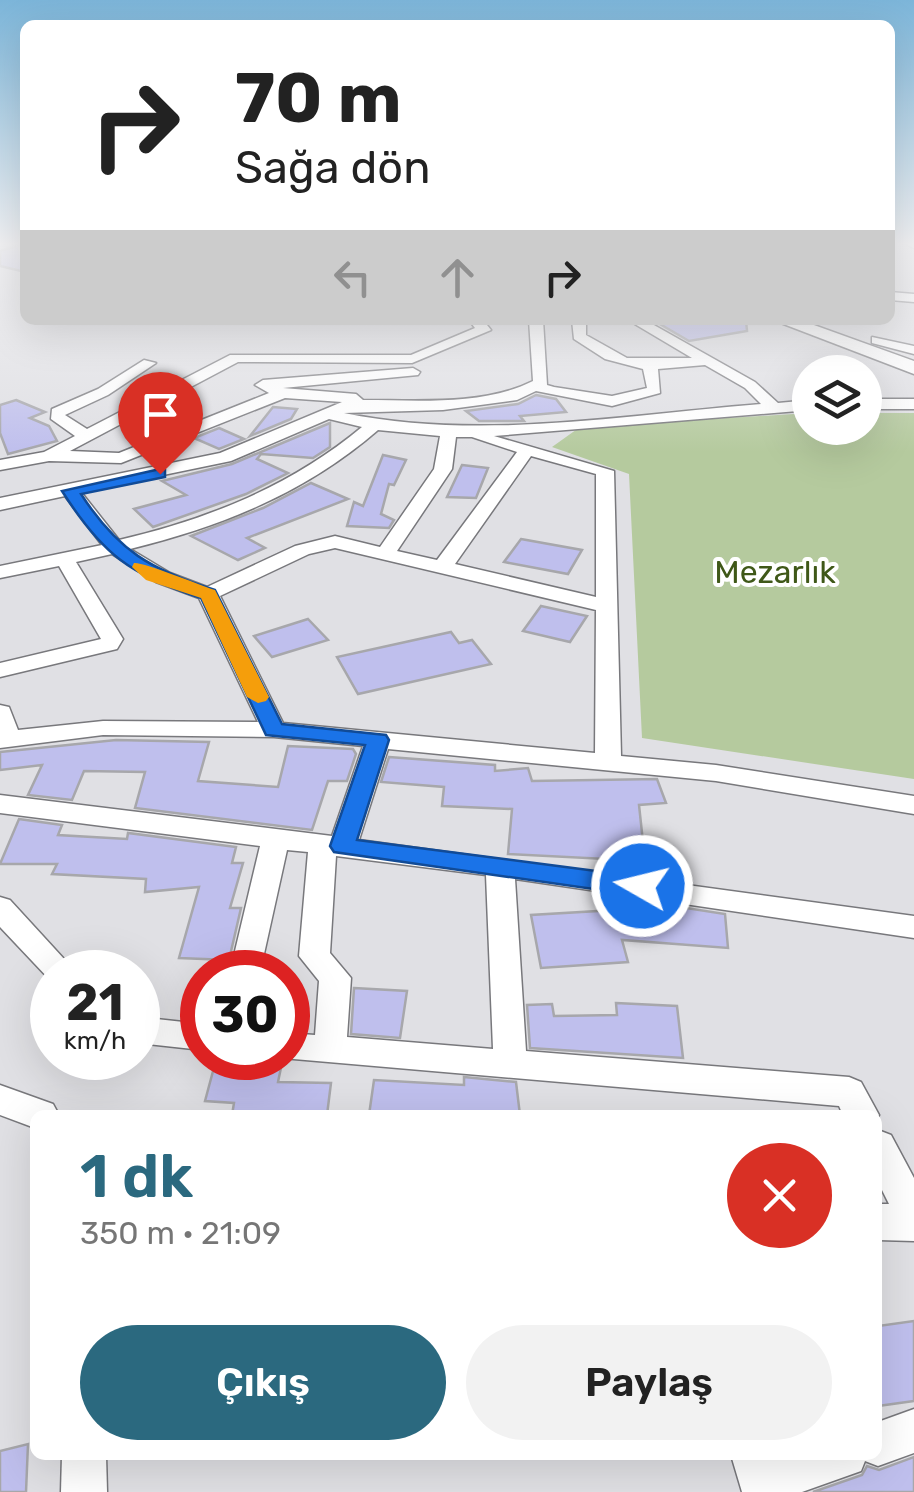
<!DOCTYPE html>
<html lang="tr">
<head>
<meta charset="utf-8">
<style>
	body { margin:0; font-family:Rubik,sans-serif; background:#f2f2f2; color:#222; height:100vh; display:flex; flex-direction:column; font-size:38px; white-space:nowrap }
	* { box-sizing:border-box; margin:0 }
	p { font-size:32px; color:#767676 }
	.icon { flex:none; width:55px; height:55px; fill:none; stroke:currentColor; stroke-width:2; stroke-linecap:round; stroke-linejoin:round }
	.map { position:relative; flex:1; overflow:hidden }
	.details { position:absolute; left:30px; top:1110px; width:852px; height:350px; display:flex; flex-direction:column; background:#fff; border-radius:15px; box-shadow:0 10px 40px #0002 }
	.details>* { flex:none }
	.banner { position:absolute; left:20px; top:20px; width:875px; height:305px; border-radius:15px; box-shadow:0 10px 40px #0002; background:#fff; color:#222; overflow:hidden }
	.tools { position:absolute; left:792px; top:355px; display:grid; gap:20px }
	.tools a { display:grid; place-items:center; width:90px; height:90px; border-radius:50%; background:#fff; box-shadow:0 10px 40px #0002; font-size:50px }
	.speed { position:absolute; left:30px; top:950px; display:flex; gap:20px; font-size:50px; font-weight:700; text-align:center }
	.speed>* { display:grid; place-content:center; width:130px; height:130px; border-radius:50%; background:#fff; box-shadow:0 10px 40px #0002; line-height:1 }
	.speed small { font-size:25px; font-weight:400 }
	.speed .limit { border:15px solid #d22; background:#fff; color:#111 }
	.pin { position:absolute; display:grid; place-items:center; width:85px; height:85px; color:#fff; margin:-102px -42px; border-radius:50% 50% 50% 0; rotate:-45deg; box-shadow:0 0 10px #0007 }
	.pin .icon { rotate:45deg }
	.me { position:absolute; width:110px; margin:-55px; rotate:278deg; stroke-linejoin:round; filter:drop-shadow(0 0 8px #0008) }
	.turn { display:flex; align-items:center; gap:35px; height:210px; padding:0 50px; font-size:45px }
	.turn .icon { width:130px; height:130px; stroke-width:2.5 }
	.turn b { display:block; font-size:70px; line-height:85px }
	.lanes { display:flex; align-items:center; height:95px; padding:0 50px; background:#0003; justify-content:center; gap:50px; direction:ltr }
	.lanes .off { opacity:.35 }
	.round { display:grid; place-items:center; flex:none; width:105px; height:105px; border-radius:52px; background:#f2f2f2 }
	.headline { display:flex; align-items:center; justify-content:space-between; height:170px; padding:0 50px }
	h1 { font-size:60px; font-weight:600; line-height:75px; color:#2b697f }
	.cta { display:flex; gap:20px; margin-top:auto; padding:20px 50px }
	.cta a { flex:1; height:115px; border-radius:60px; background:#2b697f; color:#fff; font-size:40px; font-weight:600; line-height:115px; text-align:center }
	.cta a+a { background:#f2f2f2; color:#222 }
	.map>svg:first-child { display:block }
</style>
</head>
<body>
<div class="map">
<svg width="914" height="1492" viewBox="0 0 914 1492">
	<rect width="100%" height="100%" fill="#e0e0e4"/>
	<path fill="#b5ca9e" d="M810,413V428H865V413H914V779L642,738L629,474L552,447L580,427Z"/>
	<g fill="#bfbfed" stroke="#a7a7ab" stroke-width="2.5">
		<path d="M25,243V272L0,266V251Z"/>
		<path d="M653,320H746L747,331L689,341Z"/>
		<path d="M536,395L556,399L566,412L520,416L524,421H479L466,411L518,404Z"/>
		<path d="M16,400L45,412L30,418L49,426L57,441L8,454L0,433V405Z"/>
		<path d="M273,407L297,409L291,419L250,436Z"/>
		<path d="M330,423V447L313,458L261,454L257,459L288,473L246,494L153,527L134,509L186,495L162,481L232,464Z"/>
		<path d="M219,428L244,439L219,449L194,438Z"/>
		<path d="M383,455L406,460L394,485L389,484L381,514L394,520L389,528L347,526L354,502L363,506Z"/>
		<path d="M462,465L488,468L476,498L447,497Z"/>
		<path d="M311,483L348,499L247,538L265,548L238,560L191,536L263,508Z"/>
		<path d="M521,539L582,550L568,574L504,562Z"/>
		<path d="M541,606L587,616L570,642L523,631Z"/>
		<path d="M308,619L328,640L272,657L254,636Z"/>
		<path d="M451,632L459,643L472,640L491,664L358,694L337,657Z"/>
		<path d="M116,740L209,742L198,781L278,787L288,746L353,749L356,754L347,781H328L312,830L135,808L145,772L84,771L72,800L28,795L42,765L0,770V752Z"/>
		<path d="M389,757L495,765V771L528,768L532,781L657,779L666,803L639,805L645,861L508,854L512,809L442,806L444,787L381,782Z"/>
		<path d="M19,819L62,825L58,835L127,839L128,833L236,847L232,863H243L230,908H241L229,960L179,958L199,887L145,892L146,879L52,874L57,864H0Z"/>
		<path d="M648,902L725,914L728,948L622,940L628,962L541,968L531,915L648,908Z"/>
		<path d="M354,988L407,991L400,1038L351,1034Z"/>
		<path d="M616,1003L677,1006L683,1058L530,1048L527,1005L552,1004L554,1016L617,1015Z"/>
		<path d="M216,1060L282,1063L278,1082L331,1083L327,1115H232L234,1103L205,1101Z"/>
		<path d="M464,1077L516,1082L520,1115H369L374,1080L464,1085Z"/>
		<path d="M914,1321V1401L878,1406V1326Z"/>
		<path d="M28,1444L26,1492H0V1451Z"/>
		<path d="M914,1457V1492H813L862,1475L867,1466L879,1470Z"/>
	</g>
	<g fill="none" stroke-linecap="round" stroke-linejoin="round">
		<defs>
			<g id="street">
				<path d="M904,243H914V248Z"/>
				<path d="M890,292L914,294V302L890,300Z"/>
				<path d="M469,320H483L491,330L412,363L238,362L70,451L119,453L269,393L255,385L263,380L413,368L420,372L418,375L283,388L356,394L363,400C418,400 483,406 533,381L529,320H543L547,385L554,387L612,396L647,388L643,369L605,359L574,339L572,320H586V335L627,358H692L628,320H645L755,382L778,403L810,400V410L494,436L614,471L621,756L716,765L914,796V814L716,781L388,749L359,840L914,916V938L515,879L526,1051L849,1077L861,1082L879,1115L878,1117L843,1115L839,1106L282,1058H288V1033L315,1035L319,981L299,956L308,852L287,850L260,972H230L260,846L0,813V795L332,836L363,746L274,737L103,735L0,748V705L9,707L18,730L103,721L258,722L199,598L156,582L112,554L76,562L123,639L117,649L0,677V663L101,639L59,566L0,578V566L102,545L65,496L0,510V498L220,453L342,402L285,398L121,463L49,461L0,470V460L44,452L75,436L51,419L52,409L98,389L144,360L156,363L108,395L65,415L87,429L230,355H411L475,328ZM705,365L745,388L761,404C623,415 480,441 344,413L443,410L517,400L536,391L612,406L660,393L658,369ZM329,419L362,427C291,486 209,519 119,540L81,492L231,461ZM378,430L440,436L434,469L380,547L335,536L295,546L207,587L170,573L130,549C223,526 305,493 378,430ZM456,437H472L517,452L437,560L397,551L452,469ZM531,456L596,474V597L455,564ZM335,548L596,610L595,753L283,723L220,596L309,554ZM336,856L486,875L493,1049L347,1037L351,978L330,953Z"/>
				<path d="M872,337L914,346V354L872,343Z"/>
				<rect x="865" y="399" width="49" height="10"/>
				<path d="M0,897L10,900L76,972H52L50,980L0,927Z"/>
				<path d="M138,1017L202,1024V1050L138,1043Z"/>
				<path d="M0,1085L53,1104L59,1115H35V1128L0,1115Z"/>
				<path d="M878,1130L891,1135L914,1178V1241L878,1240V1204H889L878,1182Z"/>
				<path d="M914,1409V1453L878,1466L865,1461L861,1471L802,1492H742L731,1455H878V1422Z"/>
				<path d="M62,1455H106L107,1492H61Z"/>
			</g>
			<path id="secondary" d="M773,320H800L914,361V374Z"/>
		</defs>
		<use href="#street" stroke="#78787c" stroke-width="3"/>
		<use href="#secondary" stroke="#78787c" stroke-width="3"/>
		<use href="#street" fill="#fff" fill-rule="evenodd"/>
		<use href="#secondary" fill="#fff" fill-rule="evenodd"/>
	</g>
	<linearGradient id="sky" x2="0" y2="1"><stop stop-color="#7cb5d9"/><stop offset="0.54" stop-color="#f1f1f3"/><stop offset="1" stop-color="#f1f1f3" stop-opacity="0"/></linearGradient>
	<rect width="914" height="452" fill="url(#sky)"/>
	<path fill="#1a73e8" stroke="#114b97" stroke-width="2.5" d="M160,469L165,470V477L81,494C118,551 151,570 215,590L282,724L386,735L389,740L357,840L642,877L655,886L651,893L642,896L334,852L330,846L365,745L266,735L201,598C130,575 102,554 62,491Z"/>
	<path fill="#f59e0b" d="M134,563C144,562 199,585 215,590L269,697L266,701L258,703L247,697L201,598L146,580L132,567Z"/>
	<g text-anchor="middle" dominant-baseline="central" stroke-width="8" stroke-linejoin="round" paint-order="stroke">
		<g font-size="32" fill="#3f5818" stroke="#fff">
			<text x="775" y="572">Mezarlık</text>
		</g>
	</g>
</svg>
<div class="tools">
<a><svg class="icon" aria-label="layers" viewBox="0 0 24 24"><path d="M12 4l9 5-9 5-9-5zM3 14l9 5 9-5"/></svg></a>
</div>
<div class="speed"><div>21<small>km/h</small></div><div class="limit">30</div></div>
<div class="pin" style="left:160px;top:474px;background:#d93025"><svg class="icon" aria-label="arrive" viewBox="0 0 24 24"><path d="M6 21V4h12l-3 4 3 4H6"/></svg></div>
<svg class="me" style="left:642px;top:886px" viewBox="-20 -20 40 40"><circle r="17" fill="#1a73e8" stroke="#fff" stroke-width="3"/><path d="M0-11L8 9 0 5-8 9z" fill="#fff"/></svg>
<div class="banner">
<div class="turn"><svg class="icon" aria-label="right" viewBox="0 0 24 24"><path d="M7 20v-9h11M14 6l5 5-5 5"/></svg><div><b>70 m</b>Sağa dön</div></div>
<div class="lanes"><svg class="icon off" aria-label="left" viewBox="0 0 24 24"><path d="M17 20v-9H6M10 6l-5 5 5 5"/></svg><svg class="icon off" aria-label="ahead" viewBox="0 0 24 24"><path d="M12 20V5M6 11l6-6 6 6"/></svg><svg class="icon" aria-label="right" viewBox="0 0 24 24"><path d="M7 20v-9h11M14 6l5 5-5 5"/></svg></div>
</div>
<section class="details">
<div class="headline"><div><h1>1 dk</h1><p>350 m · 21:09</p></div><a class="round" style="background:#d93025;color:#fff"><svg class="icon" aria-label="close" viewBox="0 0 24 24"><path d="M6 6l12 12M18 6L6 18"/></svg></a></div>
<div class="cta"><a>Çıkış</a><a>Paylaş</a></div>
</section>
</div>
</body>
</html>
